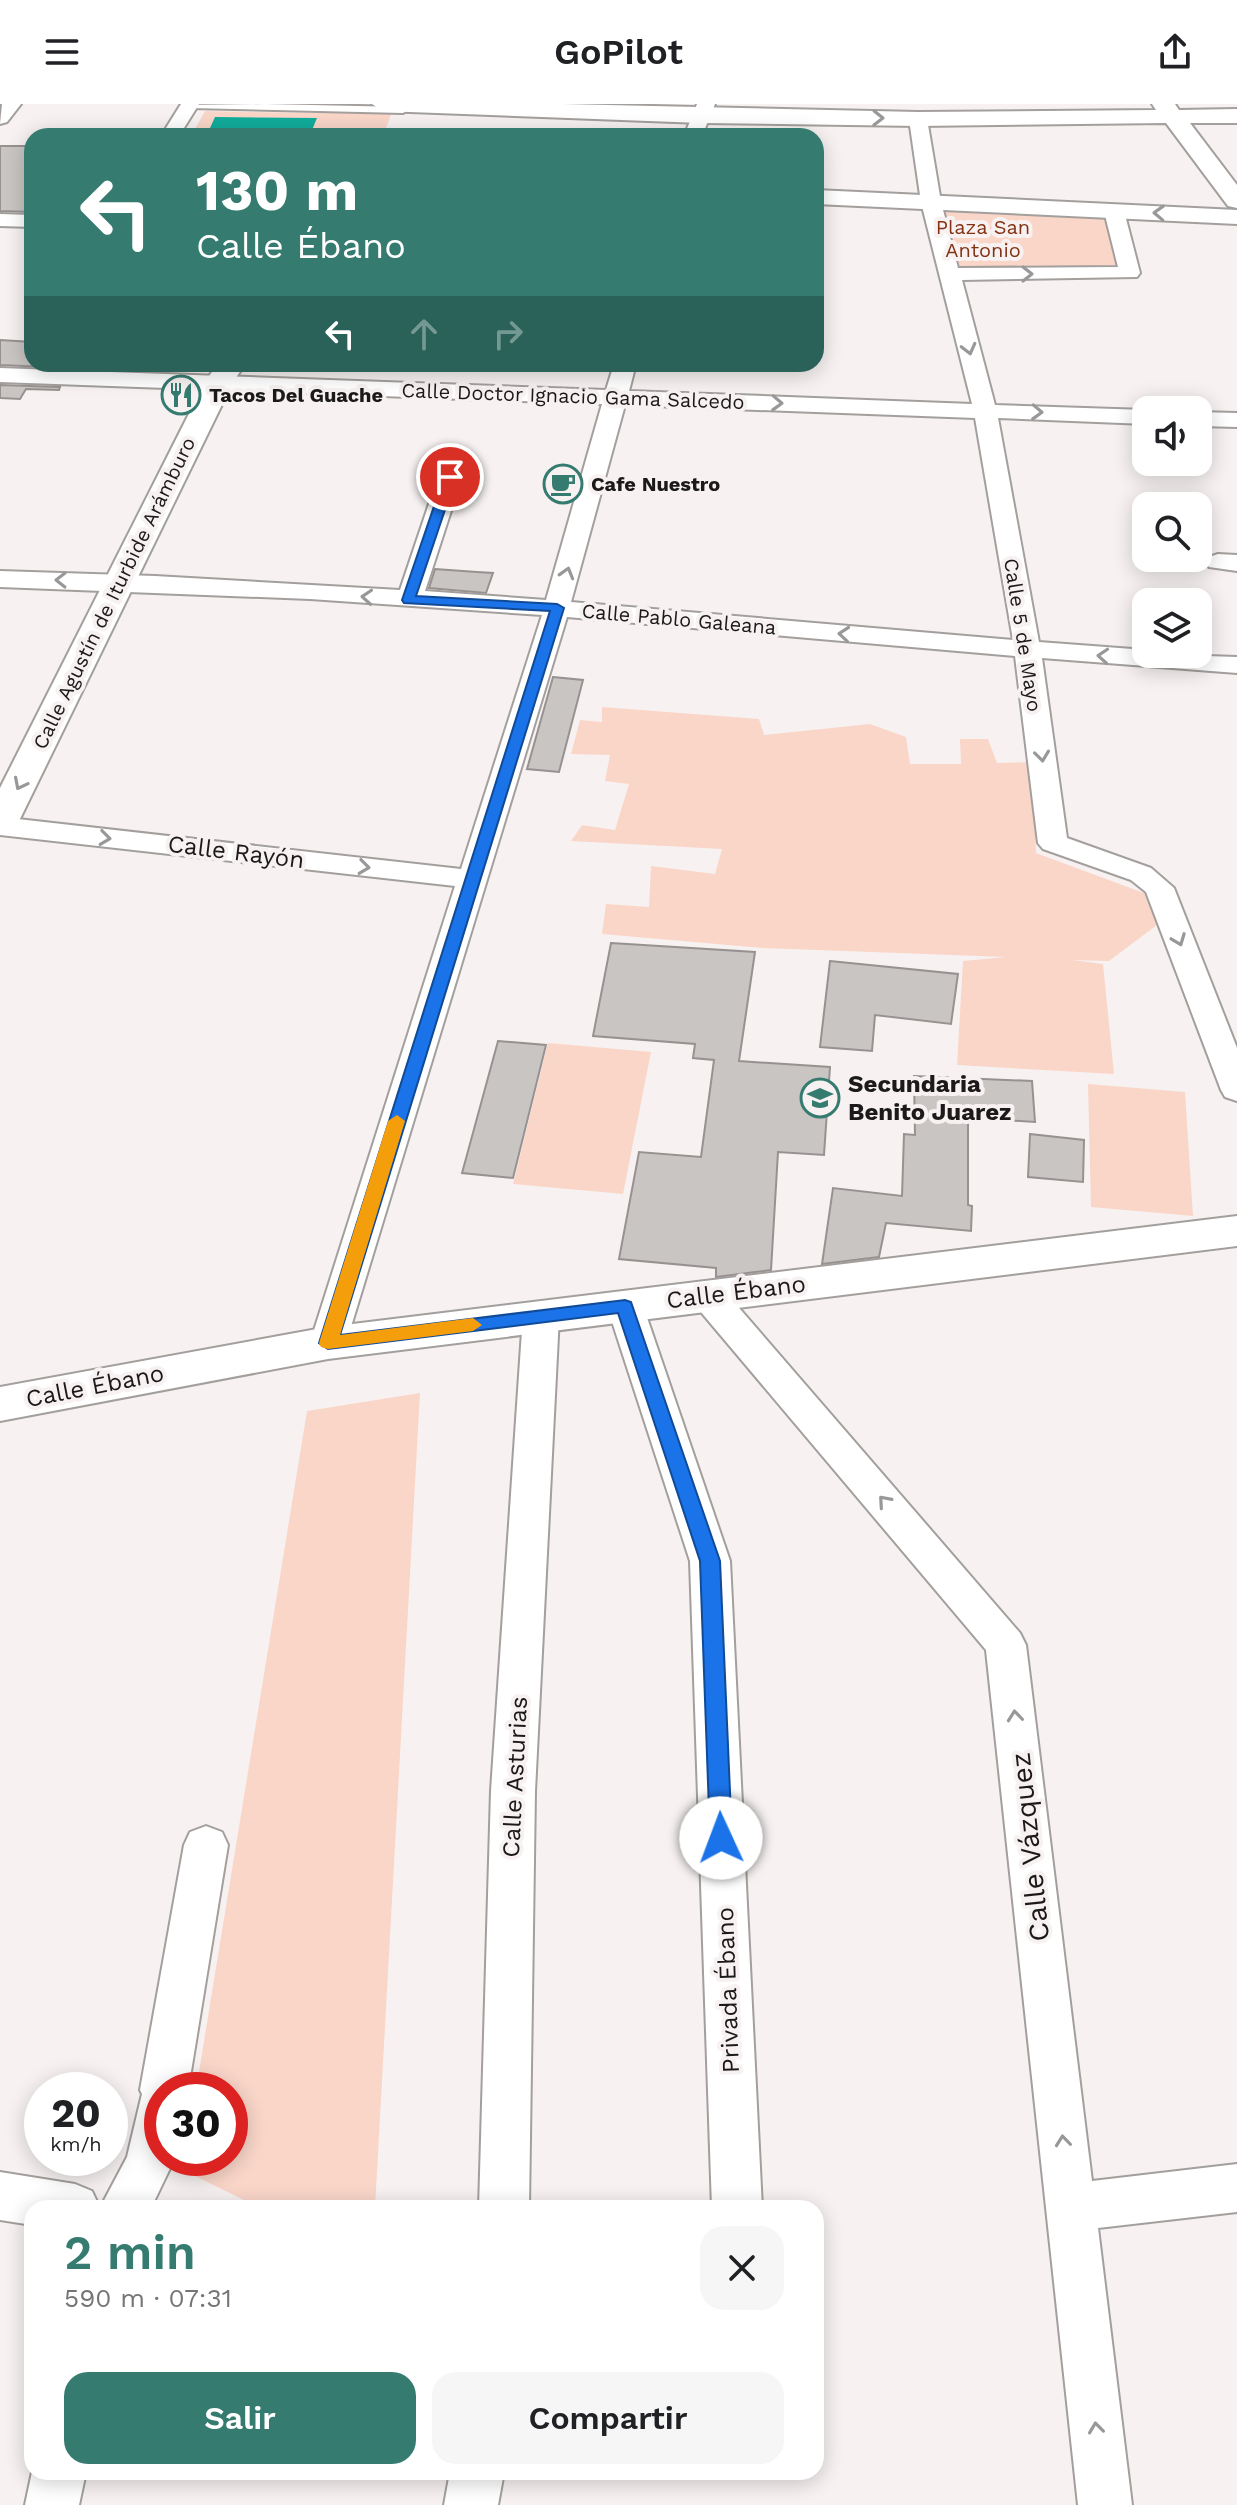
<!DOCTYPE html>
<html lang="es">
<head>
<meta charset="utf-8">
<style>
	body { margin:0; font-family:"Work Sans",sans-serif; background:#f6f6f6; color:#202124; height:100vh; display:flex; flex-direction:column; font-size:30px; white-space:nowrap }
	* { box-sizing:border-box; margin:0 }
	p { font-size:26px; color:#757577 }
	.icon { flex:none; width:44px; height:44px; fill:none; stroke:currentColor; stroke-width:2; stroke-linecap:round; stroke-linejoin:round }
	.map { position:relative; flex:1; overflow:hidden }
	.drawer { position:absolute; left:24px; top:2096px; width:800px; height:280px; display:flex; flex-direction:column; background:#fff; border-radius:24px; box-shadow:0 4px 20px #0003 }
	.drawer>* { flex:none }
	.top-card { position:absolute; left:24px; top:24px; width:800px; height:244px; border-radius:24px; box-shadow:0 4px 20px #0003; background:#357b70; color:#fff; overflow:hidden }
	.fabs { position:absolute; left:1132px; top:292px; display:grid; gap:16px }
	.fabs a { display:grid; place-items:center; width:80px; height:80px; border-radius:16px; background:#fff; box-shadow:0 4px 20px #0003; font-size:40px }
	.speed { position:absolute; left:24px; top:1968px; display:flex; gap:16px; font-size:40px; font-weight:700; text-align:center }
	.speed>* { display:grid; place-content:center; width:104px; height:104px; border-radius:50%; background:#fff; box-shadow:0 4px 20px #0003; line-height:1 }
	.speed small { font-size:20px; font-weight:400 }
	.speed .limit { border:12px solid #d22; background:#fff; color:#111 }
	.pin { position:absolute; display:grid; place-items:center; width:68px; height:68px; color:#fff; margin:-34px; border:4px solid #fff; border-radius:50%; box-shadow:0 2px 8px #0007 }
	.me { position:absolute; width:88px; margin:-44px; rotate:358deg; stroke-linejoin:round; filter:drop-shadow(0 0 6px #0008) }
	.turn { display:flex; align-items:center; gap:28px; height:168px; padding:0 40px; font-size:36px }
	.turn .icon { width:104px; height:104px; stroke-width:2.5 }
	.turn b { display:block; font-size:56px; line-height:68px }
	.lanes { display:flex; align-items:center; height:76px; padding:0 40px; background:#0003; justify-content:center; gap:40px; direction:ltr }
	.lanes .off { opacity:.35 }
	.round { display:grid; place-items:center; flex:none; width:84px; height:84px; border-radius:24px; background:#f6f6f6 }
	.summary { display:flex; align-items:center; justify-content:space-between; height:136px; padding:0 40px }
	h1 { font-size:48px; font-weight:600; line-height:60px; color:#357b70 }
	.primary-button { display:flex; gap:16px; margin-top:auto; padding:16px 40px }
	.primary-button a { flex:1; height:92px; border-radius:24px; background:#357b70; color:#fff; font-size:32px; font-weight:600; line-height:92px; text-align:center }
	.primary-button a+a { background:#f6f6f6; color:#202124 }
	header { display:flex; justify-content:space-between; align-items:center; height:104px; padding:0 40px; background:#fff; font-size:36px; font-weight:600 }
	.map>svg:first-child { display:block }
</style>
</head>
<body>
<header><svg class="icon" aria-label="menu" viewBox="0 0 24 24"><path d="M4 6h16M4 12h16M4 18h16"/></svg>GoPilot<svg class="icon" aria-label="share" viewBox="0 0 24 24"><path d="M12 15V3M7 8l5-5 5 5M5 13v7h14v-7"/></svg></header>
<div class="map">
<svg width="1237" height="2401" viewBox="0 0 1237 2401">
	<rect width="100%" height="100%" fill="#f7f2f1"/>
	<g fill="#fad6c9">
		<path d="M332,6L392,8L383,32H181L183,28L194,27L205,7L316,9Z"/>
		<path d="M942,102L1107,110L1121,164L957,165Z"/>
		<path d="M602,603L759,615L764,631L870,620L906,633L910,660H961L960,635H988L997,659L1032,658L1036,749L1144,789L1157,821L1109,857L1072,856L1103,860L1114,970L957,961L963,857L1006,853L762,844L602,830L606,800L649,803L651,762L715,770L722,745L571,737L582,721L615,726L629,680L605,677L610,651L571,650L580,616L602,618Z"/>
		<path d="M548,939L651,948L623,1090L513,1080Z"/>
		<path d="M1088,980L1185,988L1193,1112L1091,1103Z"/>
		<path d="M420,1289L375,2104H260L183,2066L185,2054H230V1986H196L307,1307Z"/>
	</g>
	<path fill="#11ac9b" d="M215,13L317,14L312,26L210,24Z"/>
	<g fill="#c9c5c3" stroke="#979291" stroke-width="2">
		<path d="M0,42H32V108L0,107Z"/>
		<path d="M0,236L32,238V260H72L70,264L0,261Z"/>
		<path d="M0,281L60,283L59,286L26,285L20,295L0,294Z"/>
		<path d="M435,465L477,468L493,469L486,489L429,484Z"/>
		<path d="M553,573L583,576L559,668L527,665Z"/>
		<path d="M611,839L755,848L739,957L830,963L824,1051L778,1048L771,1166L716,1173V1164L619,1155L639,1048L701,1053L714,956L693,954L695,940L593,932Z"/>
		<path d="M830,857L958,870L951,920L875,911L872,947L820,943Z"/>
		<path d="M498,937L546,941L513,1074L462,1069Z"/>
		<path d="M914,972L1032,977L1035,1018L968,1014V1101L972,1102L971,1127L886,1119L879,1153L822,1160L833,1084L902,1092L904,1030L915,1031Z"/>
		<path d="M1030,1030L1084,1036L1083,1078L1028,1073Z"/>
	</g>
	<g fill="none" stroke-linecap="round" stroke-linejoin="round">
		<defs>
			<path id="service" d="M265,0L403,3L408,6L403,9L190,4L185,1Z"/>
			<g id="minor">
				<path d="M2,0H21L7,18L0,20Z"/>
				<path d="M181,0H199L179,32H161Z"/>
				<path d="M697,0H715L702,32H684Z"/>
				<path d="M918,9L927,15L941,98L958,164L1118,163L1104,107L1114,101L1124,107L1140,169L1137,173L962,176L995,301L1146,306V320L998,314L1039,538L1146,546V550L1237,553V569L1042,554L1067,734L1151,764L1174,784L1237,944V997L1225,993L1221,986L1146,788L1131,776L1043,745L1038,739L1015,552L567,513L346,1239L341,1248L328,1252L315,1248L310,1239L455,782L0,731V713L461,765L542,511L310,495L0,483V467L155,472L400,486L438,373L442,368H458L462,373L425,487L546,496L602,300L0,278V264L606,286L614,260H636L629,287L972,300L921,98L909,15ZM625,301L975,314L1013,536L571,498Z"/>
				<path d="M0,110L32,111V123L0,122Z"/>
				<path d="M1198,308L1237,309V323L1198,322Z"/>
				<path d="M1218,450L1237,451V467L1209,463L1205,458L1209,453Z"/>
				<path d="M708,1179L721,1183L1020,1529L1026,1541L1092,2077L1237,2060V2108L1098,2124L1132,2401H1078L986,1546L695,1201L690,1192L695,1183Z"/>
				<path d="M625,1189L638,1193L643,1202L730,1457L762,2104H712L690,1457L607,1202L612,1193Z"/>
				<path d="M541,1199L554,1203L559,1212L535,1687L529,2104H479L491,1687L523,1212L528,1203Z"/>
				<path d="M206,1722L222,1728L228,1741L188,1986H162V2054H175L151,2104H32V2121L0,2116V2068L75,2080L92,2087L100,2104L127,2053L142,1990L140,1986L184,1741L190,1728Z"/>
				<path d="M32,2368H86L79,2401H25Z"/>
				<path d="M450,2368H504L498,2401H444Z"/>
			</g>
			<g id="tertiary">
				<path d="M372,0H563L918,8L1156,6L1152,0H1175L1179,6L1237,5V19H1190L1237,81V104L1228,102L1166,19L918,22L701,19L383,7Z"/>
				<path d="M816,86L1237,106V120L816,100Z"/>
				<path d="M217,260H245L232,280L18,719L13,727L0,730V684L204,280Z"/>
				<path d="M1237,1112V1142L328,1255L0,1317V1283L328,1223Z"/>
			</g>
		</defs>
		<use href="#service" stroke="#a39f9d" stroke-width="4"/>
		<use href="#minor" stroke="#a39f9d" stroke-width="4"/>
		<use href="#tertiary" stroke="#a39f9d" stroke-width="4"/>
		<use href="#service" fill="#fff" fill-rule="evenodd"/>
		<use href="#minor" fill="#fff" fill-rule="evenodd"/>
		<use href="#tertiary" fill="#fff" fill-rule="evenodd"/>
	</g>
	<defs><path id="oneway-chevron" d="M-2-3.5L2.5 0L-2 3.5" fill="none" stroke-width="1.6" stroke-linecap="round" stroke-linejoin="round" transform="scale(2)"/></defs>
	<g stroke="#989898">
		<use href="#oneway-chevron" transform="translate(878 14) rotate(1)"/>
		<use href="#oneway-chevron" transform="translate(1159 109) rotate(-178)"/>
		<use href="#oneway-chevron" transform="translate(1027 170)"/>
		<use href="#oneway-chevron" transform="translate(969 245) rotate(76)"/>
		<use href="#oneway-chevron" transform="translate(777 299) rotate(2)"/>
		<use href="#oneway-chevron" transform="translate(1037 308) rotate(2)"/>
		<use href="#oneway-chevron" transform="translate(567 469) rotate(-74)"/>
		<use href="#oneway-chevron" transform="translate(61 476) rotate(-179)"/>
		<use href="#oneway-chevron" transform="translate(367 493) rotate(-176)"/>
		<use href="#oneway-chevron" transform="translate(844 530) rotate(-175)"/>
		<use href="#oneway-chevron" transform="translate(1103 552) rotate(-176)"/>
		<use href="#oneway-chevron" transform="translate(1042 652) rotate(83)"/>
		<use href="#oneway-chevron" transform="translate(20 680) rotate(117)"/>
		<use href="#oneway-chevron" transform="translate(105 734) rotate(7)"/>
		<use href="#oneway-chevron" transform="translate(364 763) rotate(7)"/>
		<use href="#oneway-chevron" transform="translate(1179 836) rotate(69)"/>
		<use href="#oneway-chevron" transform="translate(884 1397) rotate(-131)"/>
		<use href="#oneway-chevron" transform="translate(1015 1612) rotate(-96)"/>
		<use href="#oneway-chevron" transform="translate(1063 2037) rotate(-96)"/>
		<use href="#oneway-chevron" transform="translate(1096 2324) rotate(-97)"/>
	</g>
	<path fill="#1a73e8" stroke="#114b97" stroke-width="2" d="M450,369L456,373L416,492L557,500L564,504L340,1231L625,1196L631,1198L720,1457L732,1734L729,1741L721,1744L714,1741L710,1734L700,1457L618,1209L328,1245L319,1239L550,507L404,499L402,496L444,373Z"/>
	<path fill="#f59e0b" d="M397,1011L405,1017L340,1231L473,1214L482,1221L473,1227L328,1245L321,1243L319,1239L388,1017Z"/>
	<defs>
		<symbol id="restaurant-ring" viewBox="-11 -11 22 22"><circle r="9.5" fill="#f7f2f1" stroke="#357b70" stroke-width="1.5"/><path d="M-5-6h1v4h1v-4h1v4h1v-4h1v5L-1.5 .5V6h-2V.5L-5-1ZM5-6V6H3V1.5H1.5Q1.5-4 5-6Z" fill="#357b70"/></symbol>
		<symbol id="cafe-ring" viewBox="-11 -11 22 22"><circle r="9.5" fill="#f7f2f1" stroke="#357b70" stroke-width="1.5"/><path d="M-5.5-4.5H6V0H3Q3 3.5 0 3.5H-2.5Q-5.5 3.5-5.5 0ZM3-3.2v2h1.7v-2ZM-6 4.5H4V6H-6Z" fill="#357b70"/></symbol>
		<symbol id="school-ring" viewBox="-11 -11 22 22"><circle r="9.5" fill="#f7f2f1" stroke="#357b70" stroke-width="1.5"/><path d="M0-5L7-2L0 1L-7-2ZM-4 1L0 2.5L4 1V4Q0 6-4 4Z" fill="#357b70"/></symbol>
	</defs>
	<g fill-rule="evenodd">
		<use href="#restaurant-ring" x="159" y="269" width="44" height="44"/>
		<use href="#cafe-ring" x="541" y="358" width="44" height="44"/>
		<use href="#school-ring" x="798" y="972" width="44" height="44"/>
	</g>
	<g text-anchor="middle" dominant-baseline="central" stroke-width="8" stroke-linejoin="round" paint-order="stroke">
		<g font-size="20" fill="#833314" stroke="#f7f2f1">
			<text x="983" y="123">Plaza San<tspan x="983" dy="23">Antonio</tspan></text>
		</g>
		<g font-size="20" font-weight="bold" fill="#1b1919" stroke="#f7f2f1" text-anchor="start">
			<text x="209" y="291">Tacos Del Guache</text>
			<text x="591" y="380">Cafe Nuestro</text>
		</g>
		<g font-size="20" fill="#1b1919" stroke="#f7f2f1">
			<text transform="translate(573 292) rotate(2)">Calle Doctor Ignacio Gama Salcedo</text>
			<text transform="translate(114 489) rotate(-64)">Calle Agustín de Iturbide Arámburo</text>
			<text transform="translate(679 515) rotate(5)">Calle Pablo Galeana</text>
			<text transform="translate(1023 531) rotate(81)">Calle 5 de Mayo</text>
		</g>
		<g font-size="24" fill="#1b1919" stroke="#f7f2f1">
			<text transform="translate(236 748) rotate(7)">Calle Rayón</text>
			<text transform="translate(736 1188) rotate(-7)">Calle Ébano</text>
			<text transform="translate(95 1282) rotate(-11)">Calle Ébano</text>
			<text transform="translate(515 1673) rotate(-87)">Calle Asturias</text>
			<text transform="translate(728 1886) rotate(-92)">Privada Ébano</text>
		</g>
		<g font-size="24" font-weight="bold" fill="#1b1919" stroke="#f7f2f1" text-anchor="start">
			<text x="848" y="980">Secundaria<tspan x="848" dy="28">Benito Juarez</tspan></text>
		</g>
		<g font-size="28" fill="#1b1919" stroke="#f7f2f1">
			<text transform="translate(1030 1743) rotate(-96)">Calle Vázquez</text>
		</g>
	</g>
</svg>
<div class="fabs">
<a><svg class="icon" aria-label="sound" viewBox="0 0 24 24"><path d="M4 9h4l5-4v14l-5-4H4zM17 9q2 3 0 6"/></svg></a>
<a><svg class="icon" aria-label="search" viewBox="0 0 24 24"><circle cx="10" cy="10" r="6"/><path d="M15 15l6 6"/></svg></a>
<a><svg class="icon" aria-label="layers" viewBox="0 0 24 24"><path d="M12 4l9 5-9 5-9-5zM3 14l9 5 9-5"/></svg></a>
</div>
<div class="speed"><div>20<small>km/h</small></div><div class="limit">30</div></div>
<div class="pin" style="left:450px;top:373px;background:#d93025"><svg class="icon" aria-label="arrive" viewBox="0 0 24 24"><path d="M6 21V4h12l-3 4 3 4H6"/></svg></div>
<svg class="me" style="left:721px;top:1734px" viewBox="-20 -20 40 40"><circle r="19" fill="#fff"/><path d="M0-13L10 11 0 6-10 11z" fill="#1a73e8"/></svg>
<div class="top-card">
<div class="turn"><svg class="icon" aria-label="left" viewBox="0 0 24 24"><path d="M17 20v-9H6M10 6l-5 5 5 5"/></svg><div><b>130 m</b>Calle Ébano</div></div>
<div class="lanes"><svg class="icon" aria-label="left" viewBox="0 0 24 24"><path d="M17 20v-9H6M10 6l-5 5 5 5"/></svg><svg class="icon off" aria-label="ahead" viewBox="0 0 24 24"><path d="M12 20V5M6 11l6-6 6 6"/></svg><svg class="icon off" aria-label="right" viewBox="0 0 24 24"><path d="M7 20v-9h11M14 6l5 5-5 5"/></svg></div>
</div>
<section class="drawer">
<div class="summary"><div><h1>2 min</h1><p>590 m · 07:31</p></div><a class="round"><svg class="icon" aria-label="close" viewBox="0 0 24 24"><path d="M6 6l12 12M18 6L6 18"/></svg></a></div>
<div class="primary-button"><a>Salir</a><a>Compartir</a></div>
</section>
</div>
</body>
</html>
